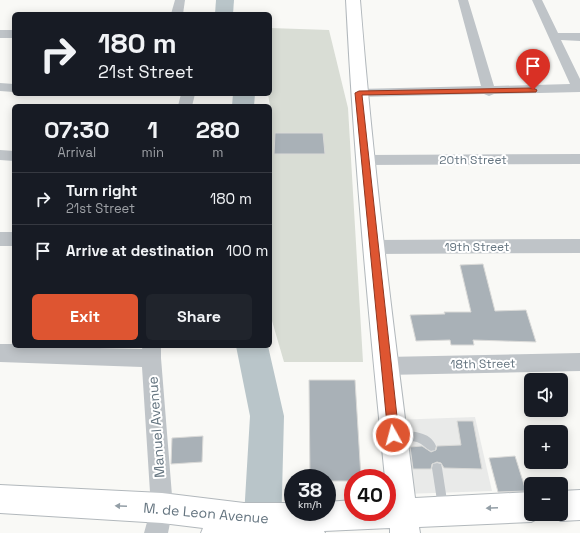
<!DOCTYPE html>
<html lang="en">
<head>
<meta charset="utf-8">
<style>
	body { margin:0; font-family:"Space Grotesk",sans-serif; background:#20242c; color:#f1f3f6; height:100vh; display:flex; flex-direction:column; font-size:15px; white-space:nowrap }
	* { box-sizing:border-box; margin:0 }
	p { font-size:13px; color:#9ea1a6 }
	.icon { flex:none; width:22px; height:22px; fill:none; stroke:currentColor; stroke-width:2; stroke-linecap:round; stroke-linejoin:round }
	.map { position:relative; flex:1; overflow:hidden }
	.sheet { position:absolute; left:12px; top:104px; width:260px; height:244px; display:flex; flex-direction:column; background:#171b24; border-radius:6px; box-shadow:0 2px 10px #0003 }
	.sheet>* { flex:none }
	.top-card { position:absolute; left:12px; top:12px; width:260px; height:84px; border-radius:6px; box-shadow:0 2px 10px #0003; background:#171b24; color:#f1f3f6; overflow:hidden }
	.controls { position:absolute; left:524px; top:373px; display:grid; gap:8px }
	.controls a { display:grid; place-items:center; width:44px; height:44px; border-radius:6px; background:#171b24; box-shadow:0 2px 10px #0003; font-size:20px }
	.speed { position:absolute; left:284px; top:469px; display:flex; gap:8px; font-size:20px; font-weight:700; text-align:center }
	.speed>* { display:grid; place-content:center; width:52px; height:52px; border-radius:50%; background:#171b24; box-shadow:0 2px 10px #0003; line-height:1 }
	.speed small { font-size:10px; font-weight:400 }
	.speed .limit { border:6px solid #d22; background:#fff; color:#111 }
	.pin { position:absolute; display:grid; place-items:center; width:34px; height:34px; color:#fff; margin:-41px -17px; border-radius:50% 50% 50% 0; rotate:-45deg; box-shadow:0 0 4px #0007 }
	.pin .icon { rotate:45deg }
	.me { position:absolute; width:44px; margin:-22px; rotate:353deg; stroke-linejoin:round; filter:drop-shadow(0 0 3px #0008) }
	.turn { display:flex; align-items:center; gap:14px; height:84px; padding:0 20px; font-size:18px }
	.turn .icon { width:52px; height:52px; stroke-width:2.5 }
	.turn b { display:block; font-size:28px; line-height:34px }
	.eta { display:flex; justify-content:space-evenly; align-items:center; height:68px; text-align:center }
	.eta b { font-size:24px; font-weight:700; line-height:28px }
	.action { display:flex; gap:8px; margin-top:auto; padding:8px 20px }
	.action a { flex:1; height:46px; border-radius:6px; background:#de5531; color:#fff; font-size:16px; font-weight:700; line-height:46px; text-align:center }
	.action a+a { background:#20242c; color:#f1f3f6 }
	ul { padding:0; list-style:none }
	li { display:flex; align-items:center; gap:12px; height:52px; padding:0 20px; border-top:1px solid #363941 }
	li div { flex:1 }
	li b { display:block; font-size:15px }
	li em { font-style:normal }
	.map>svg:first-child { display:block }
</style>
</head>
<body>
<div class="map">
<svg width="580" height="533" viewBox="0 0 580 533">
	<rect width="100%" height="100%" fill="#f9f9f6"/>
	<path fill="#e9eae9" d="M475,417L492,491L404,494L393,420Z"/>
	<path fill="#d9ddd5" d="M270,28L329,30L348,108L363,362H284L270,314V106L268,94H270Z"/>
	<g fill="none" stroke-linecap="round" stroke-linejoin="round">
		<g fill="#b9c5c9" fill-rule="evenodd">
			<path d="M216,0H234L233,14H215Z"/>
			<path d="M233,94H255L254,106H232Z"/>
			<path d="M236,346H268L284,416L281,533H243L250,416Z"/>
		</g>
	</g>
	<g fill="#a9b1b7" stroke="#dadad8">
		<path d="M275,133H323L325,154H274Z"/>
		<path d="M483,264L495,311L526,310L536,342L473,340L474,345H451L450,340L416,341L410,315L445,314L444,312H471L460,265Z"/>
		<path d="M309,380H355L361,478H353V481H327V478H310Z"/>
		<path d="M457,421H473L482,469L444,468L441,463L437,462L432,464L431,469H413L410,447L422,446L431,452L436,450L437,446L461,445Z"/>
		<path d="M203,436L202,462L171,464L172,438Z"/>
		<path d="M515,456L526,491L498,492L489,458Z"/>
	</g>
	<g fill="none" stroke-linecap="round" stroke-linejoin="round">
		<defs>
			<g id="secondary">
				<path d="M346,0H360C373,167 394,332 415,498L531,492V514H543L541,517L531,522L419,527L420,533H390V528L324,531L325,533H201L203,528L162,523L0,513V485L162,493L244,503H293V512H327V502L353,500V512H387V478H385C369,319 354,160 346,0Z"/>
				<path d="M580,490V520L561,521L551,516L550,514H561V491Z"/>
			</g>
		</defs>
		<use href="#secondary" stroke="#b2b8bc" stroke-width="2"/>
		<g fill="#bfc4c8" fill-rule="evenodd">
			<path d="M398,431C411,431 430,431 436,446L435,450L431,451C426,449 423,444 417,442C410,440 402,442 395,439L393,436L395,433Z"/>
			<path d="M437,463L441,464L442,468L448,507L447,511L443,512L439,511L438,507L432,468L433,464Z"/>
		</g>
		<g fill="#bfc4c8" fill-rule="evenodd">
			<path d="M175,0H185L183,14H171Z"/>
			<path d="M458,0H468L494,86L570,84L532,0H542L558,33H580V41L561,40L580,79V92L494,94L489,96L484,94L359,97L354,96L352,93L354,90L359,89L481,86Z"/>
			<rect x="0" y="30" width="14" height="8"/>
			<path d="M0,83L14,84V92L0,91Z"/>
			<path d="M181,94H195L192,106H178Z"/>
			<path d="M0,150L14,151V161L0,160Z"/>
			<path d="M580,154V164L365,165L360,164L358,160L360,156L365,155Z"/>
			<rect x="0" y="232" width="14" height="14"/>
			<path d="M580,239V253L373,254L367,252L365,247L367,242L373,240Z"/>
			<path d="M0,344H14V346L142,349L143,346H161V358L173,508L168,533H144L151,508L142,367L0,362Z"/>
			<path d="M580,353V371L385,375L378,373L375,366L378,359L385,357Z"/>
		</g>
		<use href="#secondary" fill="#fff" fill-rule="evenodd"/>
	</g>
	<defs><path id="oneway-solid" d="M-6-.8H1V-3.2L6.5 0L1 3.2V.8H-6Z"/></defs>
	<g fill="#939ea6">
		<use href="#oneway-solid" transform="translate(121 506) rotate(-177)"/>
		<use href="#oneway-solid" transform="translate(492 508) rotate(178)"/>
	</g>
	<path fill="#de5531" stroke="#903720" d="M533,88L537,90L536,92L362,95L399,435L397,439L393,441L389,439L388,435L355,93L359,91Z"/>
	<g text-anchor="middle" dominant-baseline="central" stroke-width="4" stroke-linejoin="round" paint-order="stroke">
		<g font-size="12" fill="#657580" stroke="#fff">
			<text x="473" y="160">20th Street</text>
			<text x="477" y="247">19th Street</text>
			<text transform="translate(483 364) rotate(-1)">18th Street</text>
		</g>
		<g font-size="14" fill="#657580" stroke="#fff">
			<text transform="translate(156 427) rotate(-94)">Manuel Avenue</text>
			<text transform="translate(206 513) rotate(5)">M. de Leon Avenue</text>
		</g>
	</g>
</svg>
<div class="controls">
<a><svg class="icon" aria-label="sound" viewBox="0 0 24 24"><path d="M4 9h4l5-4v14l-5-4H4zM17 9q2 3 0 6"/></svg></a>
<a>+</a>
<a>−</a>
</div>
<div class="speed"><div>38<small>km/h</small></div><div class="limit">40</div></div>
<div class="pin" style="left:533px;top:90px;background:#d93025"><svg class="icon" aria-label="arrive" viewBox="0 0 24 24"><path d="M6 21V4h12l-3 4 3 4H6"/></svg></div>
<svg class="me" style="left:393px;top:435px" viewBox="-20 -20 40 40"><circle r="17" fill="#de5531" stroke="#fff" stroke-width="3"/><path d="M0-11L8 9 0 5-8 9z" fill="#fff"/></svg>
<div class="top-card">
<div class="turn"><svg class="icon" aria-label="right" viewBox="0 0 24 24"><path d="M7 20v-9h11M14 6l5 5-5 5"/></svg><div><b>180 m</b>21st Street</div></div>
</div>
<section class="sheet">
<div class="eta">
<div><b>07:30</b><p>Arrival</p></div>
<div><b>1</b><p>min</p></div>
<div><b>280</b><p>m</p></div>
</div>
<ul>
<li><svg class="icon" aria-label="right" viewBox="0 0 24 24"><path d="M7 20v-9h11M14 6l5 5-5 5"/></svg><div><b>Turn right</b><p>21st Street</p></div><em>180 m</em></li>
<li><svg class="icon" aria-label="arrive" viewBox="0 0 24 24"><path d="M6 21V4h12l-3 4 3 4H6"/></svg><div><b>Arrive at destination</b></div><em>100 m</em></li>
</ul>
<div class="action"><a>Exit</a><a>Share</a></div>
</section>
</div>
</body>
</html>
